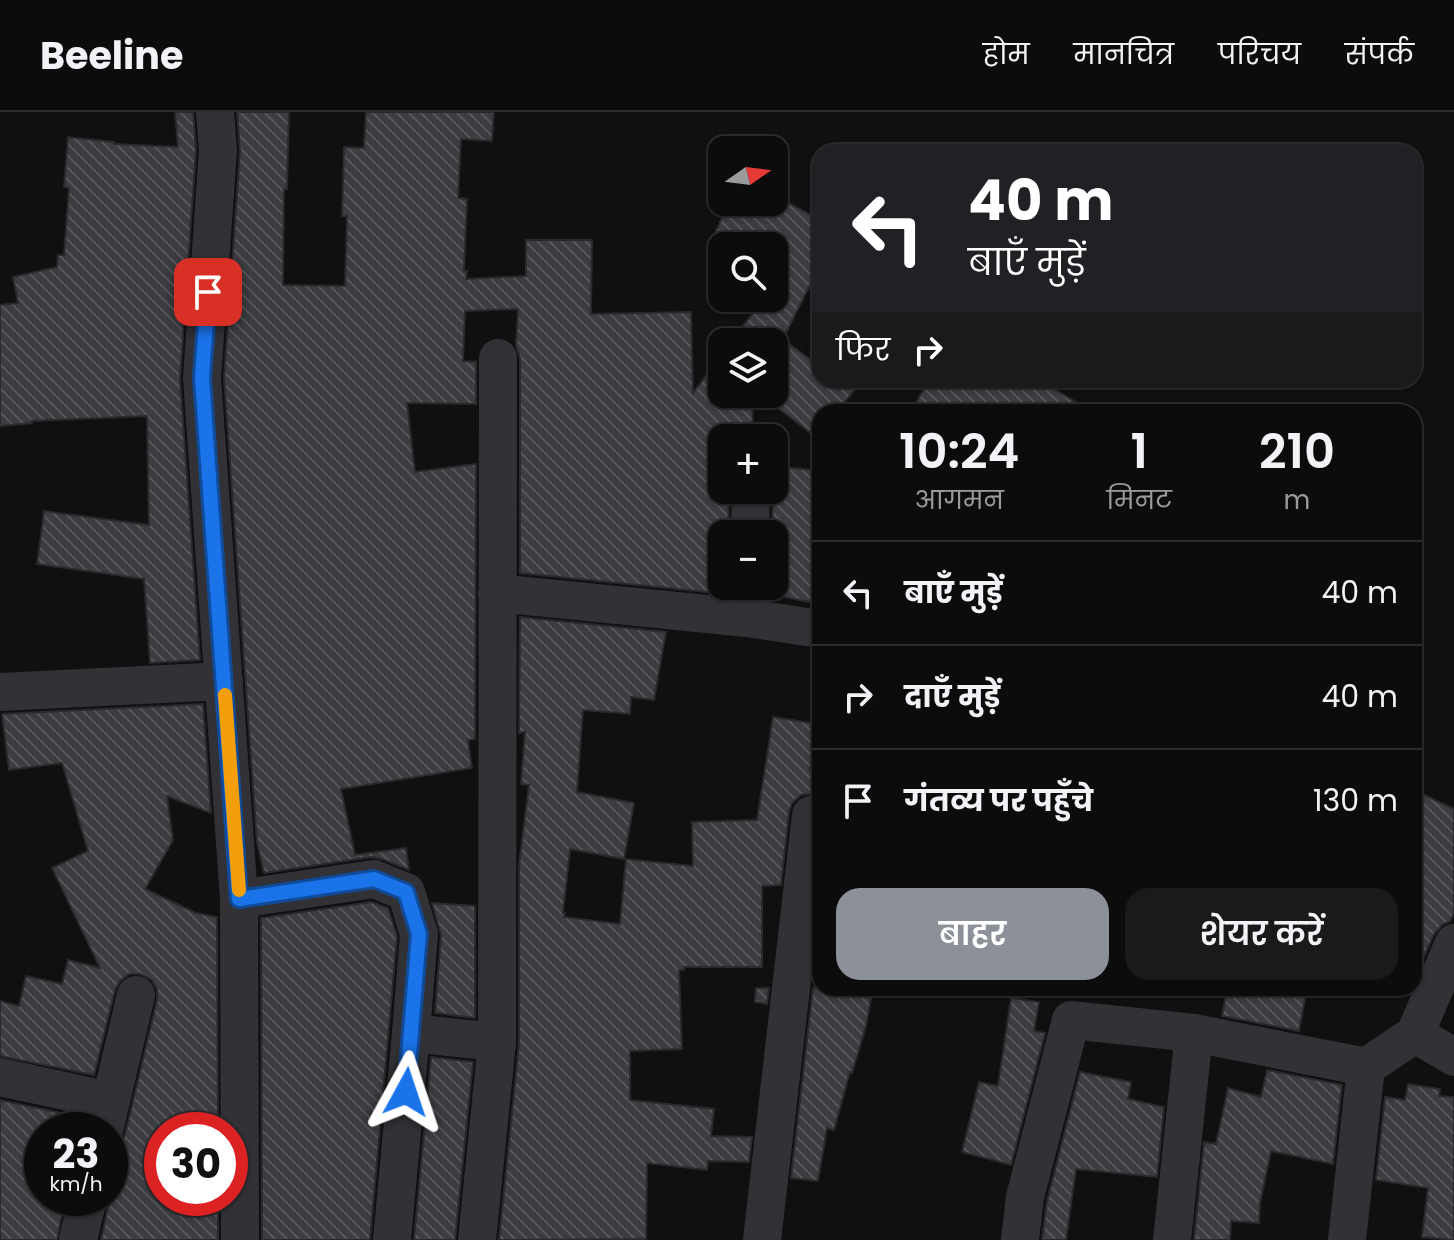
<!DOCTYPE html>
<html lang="hi">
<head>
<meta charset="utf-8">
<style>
	body { margin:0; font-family:Poppins,"Noto Sans Devanagari",sans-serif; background:#1a1a1b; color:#f1f3f6; height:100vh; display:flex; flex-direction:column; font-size:30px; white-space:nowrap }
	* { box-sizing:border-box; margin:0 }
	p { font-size:26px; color:#9a9b9d }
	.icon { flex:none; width:44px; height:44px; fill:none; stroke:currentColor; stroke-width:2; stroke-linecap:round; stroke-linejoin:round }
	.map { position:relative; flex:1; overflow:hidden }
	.sheet { position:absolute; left:812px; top:292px; width:610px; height:592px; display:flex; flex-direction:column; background:#0c0c0d; border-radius:24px; box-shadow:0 2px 6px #0004,0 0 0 2px #2c2c2e }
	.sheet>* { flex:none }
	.banner { position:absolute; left:812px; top:32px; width:610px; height:244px; border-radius:24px; box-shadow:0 2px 6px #0004,0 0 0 2px #2c2c2e; background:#202124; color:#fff; overflow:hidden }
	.needle { width:52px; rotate:76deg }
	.controls { position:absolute; left:708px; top:24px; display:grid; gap:16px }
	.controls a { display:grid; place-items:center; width:80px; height:80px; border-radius:16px; background:#0c0c0d; box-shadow:0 2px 6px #0004,0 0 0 2px #2c2c2e; font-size:40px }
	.speed { position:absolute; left:24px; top:1000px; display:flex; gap:16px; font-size:40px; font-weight:700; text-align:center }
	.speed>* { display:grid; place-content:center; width:104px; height:104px; border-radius:50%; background:#0c0c0d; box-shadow:0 2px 6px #0004,0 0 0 2px #2c2c2e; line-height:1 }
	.speed small { font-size:20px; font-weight:400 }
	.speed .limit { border:12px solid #d22; background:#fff; color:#111 }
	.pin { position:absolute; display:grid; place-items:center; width:68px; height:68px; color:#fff; margin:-34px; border-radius:16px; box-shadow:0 4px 12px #0006 }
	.me { position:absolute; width:88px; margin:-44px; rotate:5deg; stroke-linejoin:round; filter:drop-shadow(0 0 6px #0008) }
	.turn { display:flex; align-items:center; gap:28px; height:168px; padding:0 24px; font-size:36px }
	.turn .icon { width:104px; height:104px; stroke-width:2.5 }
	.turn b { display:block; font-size:56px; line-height:68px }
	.then { display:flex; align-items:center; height:76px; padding:0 24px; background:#0003; gap:16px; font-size:30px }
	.eta { display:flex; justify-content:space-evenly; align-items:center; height:136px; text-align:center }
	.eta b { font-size:48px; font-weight:600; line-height:56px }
	.cta { display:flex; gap:16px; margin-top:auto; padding:16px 24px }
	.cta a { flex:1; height:92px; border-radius:24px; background:#8c9099; color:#fff; font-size:32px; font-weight:600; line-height:92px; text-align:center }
	.cta a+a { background:#1a1a1b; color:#f1f3f6 }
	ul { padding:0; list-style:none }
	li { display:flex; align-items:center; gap:24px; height:104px; padding:0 24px; border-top:2px solid #2c2c2e }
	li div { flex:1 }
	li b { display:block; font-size:30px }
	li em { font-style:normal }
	header { display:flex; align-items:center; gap:48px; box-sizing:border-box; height:112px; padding:0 40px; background:#0c0c0d; border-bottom:2px solid #2c2c2e }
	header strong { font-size:38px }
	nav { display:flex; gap:44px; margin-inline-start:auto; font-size:28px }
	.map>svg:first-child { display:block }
</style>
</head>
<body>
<header>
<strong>Beeline</strong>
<nav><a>होम</a><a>मानचित्र</a><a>परिचय</a><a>संपर्क</a></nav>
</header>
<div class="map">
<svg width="1454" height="1128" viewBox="0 0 1454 1128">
	<defs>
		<pattern id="building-back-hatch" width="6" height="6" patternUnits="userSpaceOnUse" patternTransform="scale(2)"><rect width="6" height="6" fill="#3c3d41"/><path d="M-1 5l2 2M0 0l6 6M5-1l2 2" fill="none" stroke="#55565a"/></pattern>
	</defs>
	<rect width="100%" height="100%" fill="#101011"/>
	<g fill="url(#building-back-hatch)" stroke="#2a2a2d" stroke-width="2">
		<path d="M175,0H193L196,38L180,267L200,548L150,551L144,467L37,452L44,399L149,413L147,304L32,309V311L0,314V193L18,191L13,165L57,155L58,143H64L69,76L64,75L68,25L114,30V32L178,35Z"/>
		<path d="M237,0H289L287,77H284L283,173L345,174L347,104H342L344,35L364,36L366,0H494L492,29L461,27L458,86L467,87L464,159H467L466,167L526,164V128H592L591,202L691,200L693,281L722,242V282H752L753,326H722V378H729L728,422H722V474H726V482L520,461V246L516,234L518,197L465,199L463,249L476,250V292L407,291L415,360L476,352L475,627L468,628L472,656L341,677L355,743L406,736L409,758L382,747L372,745L264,761L257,731L224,266L240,39Z"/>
		<path d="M729,90H787L820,108V174L812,169L783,227L820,255V268H862L837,300H820V328L774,293V230H731L764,186H774V134H709Z"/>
		<path d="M929,268H1038L1093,300H911Z"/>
		<path d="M774,354L820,359V492L774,483V422H772Z"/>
		<path d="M520,505L666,520L654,588L631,585L630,602L583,598L577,680L634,691L624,747L570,737L563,801H565L564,805L620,812L626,747L693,754L692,710L757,708L773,605L817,612L810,658L820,659V681L801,683L792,691L789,700L781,773L762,774V855H684V858H679L682,937L630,939V988L714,997L711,1024L752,1025L749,1050L708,1049L707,1058L647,1051L646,1127L499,1128L519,932V753L529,673L521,672L525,620L519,621Z"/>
		<path d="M203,592L211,701L167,684L173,728L145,777L196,801L217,805L218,1018H162V1086H218V1128H101L109,1091L110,1060L113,1037L120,1032L125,1023L157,888V877L152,868L140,862H129L120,869L115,878L94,963L0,944V889L19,894L26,864L62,872L68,848L100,856L52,756L88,739L62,651L9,658L2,602Z"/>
		<path d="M1414,678L1454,697V802L1450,809L1442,813L1434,822L1414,868Z"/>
		<path d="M371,790L388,796L397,824L370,1128H262L261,806Z"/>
		<path d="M432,791L475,794V906L435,901L441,823Z"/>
		<path d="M756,876H769L767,892L755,890Z"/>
		<path d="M813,876H873L866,914L852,961L850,960L834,1018L827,1016L818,1069L791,1066Z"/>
		<path d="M1227,876H1307L1299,919L1222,904Z"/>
		<path d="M1011,886L1039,890L1034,919L1045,921L1011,1053L962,1040L979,970L998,974Z"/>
		<path d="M431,945L473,950L455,1128H414Z"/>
		<path d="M1267,958L1342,973L1333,1052L1271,1039L1260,1091L1259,1111L1231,1109L1230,1128H1194L1204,1030L1216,1032L1228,976L1261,985Z"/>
		<path d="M1080,960L1131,970L1128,987L1164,995L1157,1065L1076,1057L1066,1128H1042L1047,1089Z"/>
		<path d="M1408,972L1440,977L1439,984L1454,985V1128L1422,1125L1428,1076L1376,1068L1385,985L1405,988Z"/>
		<path d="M0,988L84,1006L83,1018H42V1086H65L57,1128H0Z"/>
	</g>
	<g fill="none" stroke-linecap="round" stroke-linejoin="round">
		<g stroke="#313136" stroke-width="38">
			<path d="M215,0L218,38L202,266L239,787L240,1128"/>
			<path d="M750,422L751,378"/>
			<path d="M497,481L747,506L820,517"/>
			<path d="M747,506L748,474"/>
			<path d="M0,580L224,569"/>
			<path d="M239,787L374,767L406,780L419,822L411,921L392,1128"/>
			<path d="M411,921L497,930L498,246"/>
			<path d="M1415,922L1454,945"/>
			<path d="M0,965L111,989"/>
			<path d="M104,1018L136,883"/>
			<path d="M78,1128L88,1086"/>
			<path d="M477,1128L497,930"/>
			<path d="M762,1128L811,703H820"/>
			<path d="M1020,1128L1025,1085L1071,908L1194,921L1366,955L1415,922L1454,831"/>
			<path d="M1172,1128L1194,921"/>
			<path d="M1347,1128L1366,955"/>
		</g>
	</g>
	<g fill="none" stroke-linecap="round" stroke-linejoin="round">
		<defs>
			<path id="route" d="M208,180L202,266L239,787L374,767L406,780L419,822L406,980"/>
		</defs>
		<use href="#route" stroke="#114b97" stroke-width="20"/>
		<use href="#route" stroke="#1a73e8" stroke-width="14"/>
		<path stroke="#f59e0b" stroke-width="14" d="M225,583L239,778"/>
	</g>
</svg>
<div class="controls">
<a><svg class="needle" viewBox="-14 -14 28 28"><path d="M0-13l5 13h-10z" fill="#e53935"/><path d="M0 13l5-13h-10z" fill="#9a9b9d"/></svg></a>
<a><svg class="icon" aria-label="search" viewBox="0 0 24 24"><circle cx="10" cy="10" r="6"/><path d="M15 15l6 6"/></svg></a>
<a><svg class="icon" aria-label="layers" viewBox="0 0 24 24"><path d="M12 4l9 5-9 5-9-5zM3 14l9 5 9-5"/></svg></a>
<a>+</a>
<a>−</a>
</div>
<div class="speed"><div>23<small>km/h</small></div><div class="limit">30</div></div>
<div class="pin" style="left:208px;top:180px;background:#d93025"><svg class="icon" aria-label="arrive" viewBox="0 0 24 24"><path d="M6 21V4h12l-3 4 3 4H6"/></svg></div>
<svg class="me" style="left:406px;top:980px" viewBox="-20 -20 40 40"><path d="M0-17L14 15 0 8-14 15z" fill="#1a73e8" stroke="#fff" stroke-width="4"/></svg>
<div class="banner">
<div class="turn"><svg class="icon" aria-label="left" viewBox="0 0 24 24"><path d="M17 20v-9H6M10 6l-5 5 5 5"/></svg><div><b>40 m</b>बाएँ मुड़ें</div></div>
<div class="then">फिर<svg class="icon" aria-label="right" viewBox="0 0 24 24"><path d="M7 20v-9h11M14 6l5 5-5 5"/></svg></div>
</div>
<section class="sheet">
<div class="eta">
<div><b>10:24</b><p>आगमन</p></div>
<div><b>1</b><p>मिनट</p></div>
<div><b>210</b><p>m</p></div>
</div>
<ul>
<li><svg class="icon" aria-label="left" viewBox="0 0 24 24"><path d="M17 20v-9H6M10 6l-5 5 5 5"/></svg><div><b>बाएँ मुड़ें</b></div><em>40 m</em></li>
<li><svg class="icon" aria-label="right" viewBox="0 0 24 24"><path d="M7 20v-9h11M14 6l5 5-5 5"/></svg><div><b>दाएँ मुड़ें</b></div><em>40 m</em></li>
<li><svg class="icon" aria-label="arrive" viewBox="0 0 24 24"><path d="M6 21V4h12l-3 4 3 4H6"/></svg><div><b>गंतव्य पर पहुँचे</b></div><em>130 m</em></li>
</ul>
<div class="cta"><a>बाहर</a><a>शेयर करें</a></div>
</section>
</div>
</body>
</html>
